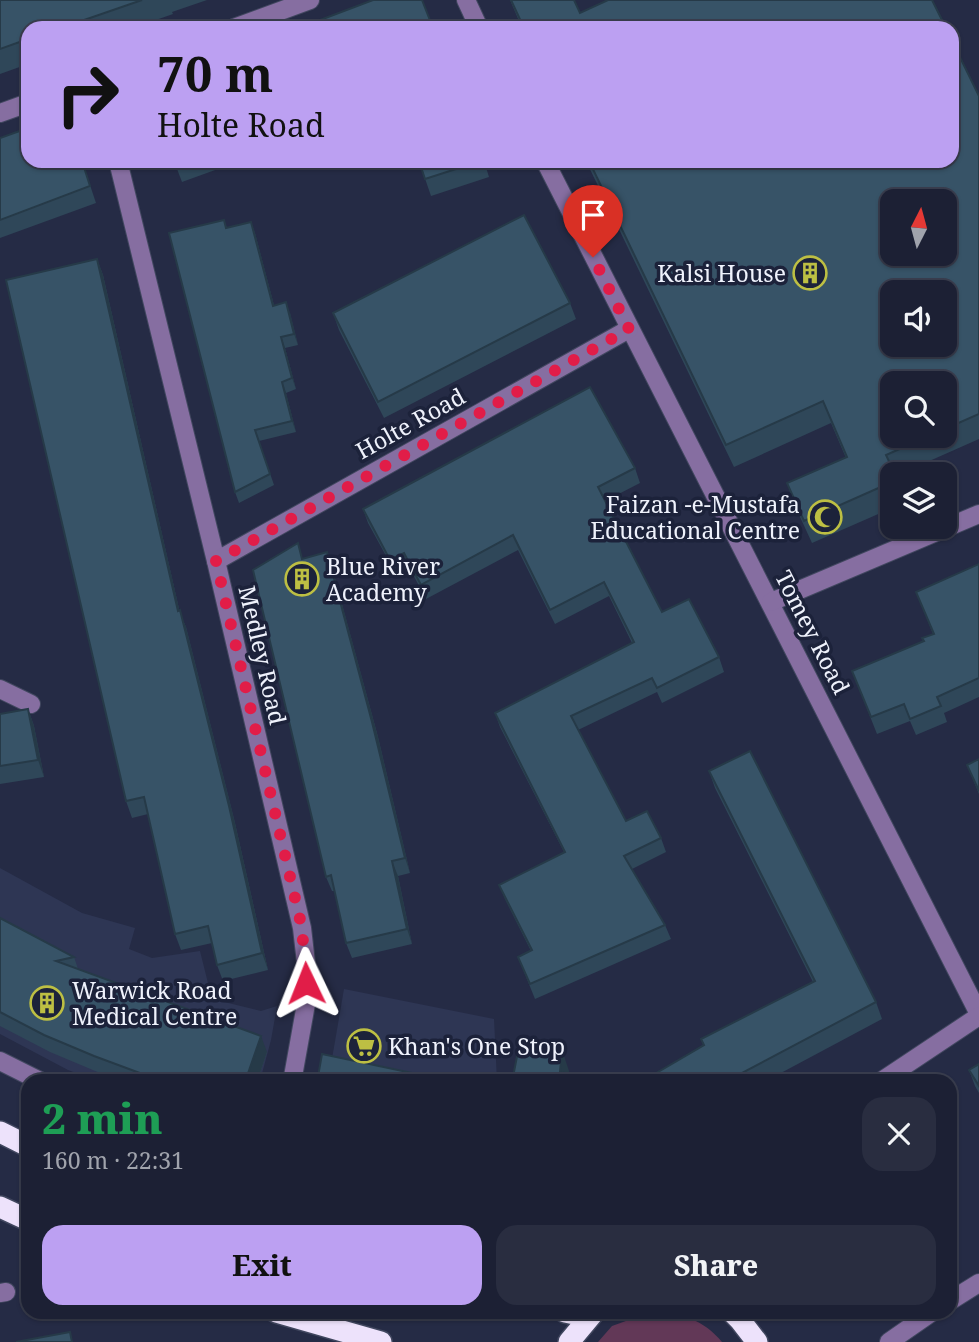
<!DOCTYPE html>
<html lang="en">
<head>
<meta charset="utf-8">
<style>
	body { margin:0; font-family:"Noto Serif",serif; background:#292d40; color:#f1f3f6; height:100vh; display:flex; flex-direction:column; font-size:26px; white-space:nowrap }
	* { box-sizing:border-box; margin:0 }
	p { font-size:23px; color:#a0a3ac }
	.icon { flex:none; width:38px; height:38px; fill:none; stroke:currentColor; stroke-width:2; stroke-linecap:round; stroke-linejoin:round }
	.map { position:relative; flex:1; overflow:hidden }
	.details { position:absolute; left:21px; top:1074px; width:936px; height:245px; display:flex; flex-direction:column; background:#1c2034; border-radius:21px; box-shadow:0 2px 5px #0004,0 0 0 2px #3a3e4f }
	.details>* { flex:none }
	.banner { position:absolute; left:21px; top:21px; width:938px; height:147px; border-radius:21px; box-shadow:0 2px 5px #0004,0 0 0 2px #3a3e4f; background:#bca0f2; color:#111; overflow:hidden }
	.needle { width:46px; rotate:6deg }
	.fabs { position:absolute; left:880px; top:189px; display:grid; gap:14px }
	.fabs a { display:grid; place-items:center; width:77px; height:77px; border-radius:14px; background:#1c2034; box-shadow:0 2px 5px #0004,0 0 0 2px #3a3e4f; font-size:35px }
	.pin { position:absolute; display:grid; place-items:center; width:60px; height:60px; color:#fff; margin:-72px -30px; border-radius:50% 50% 50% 0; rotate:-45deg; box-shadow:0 0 7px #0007 }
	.pin .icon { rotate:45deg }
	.me { position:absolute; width:77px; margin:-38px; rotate:358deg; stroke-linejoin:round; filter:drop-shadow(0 0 5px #0008) }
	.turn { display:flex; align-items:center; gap:24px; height:147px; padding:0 21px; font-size:32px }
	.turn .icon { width:91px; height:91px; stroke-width:2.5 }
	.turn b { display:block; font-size:49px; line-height:60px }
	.round { display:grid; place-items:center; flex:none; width:74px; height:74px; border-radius:21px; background:#292d40 }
	.head { display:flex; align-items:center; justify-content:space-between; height:119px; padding:0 21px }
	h1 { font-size:42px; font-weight:800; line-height:52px; color:#1e9e55 }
	.primary-button { display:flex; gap:14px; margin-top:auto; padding:14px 21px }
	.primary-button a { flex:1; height:80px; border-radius:21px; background:#bca0f2; color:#111; font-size:28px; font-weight:800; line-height:80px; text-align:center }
	.primary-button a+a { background:#292d40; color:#f1f3f6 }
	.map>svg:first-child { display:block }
</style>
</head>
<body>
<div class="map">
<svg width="979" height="1342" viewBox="0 0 979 1342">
	<rect width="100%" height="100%" fill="#252b45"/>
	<g fill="#2e3654">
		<path d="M0,868L82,913L135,928L129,949L152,958L200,951L212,999L261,1011L277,1006L271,1040L260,1081H98L68,1070L0,1034Z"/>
		<path d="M344,989L494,1019L497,1081L328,1082Z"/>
	</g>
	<path fill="#623857" d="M648,1313C679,1312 702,1318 722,1342H598L612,1326Z"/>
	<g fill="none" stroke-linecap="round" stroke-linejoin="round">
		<defs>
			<g id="minor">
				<path d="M466,0L479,28"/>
				<path d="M234,28L310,0"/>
				<path d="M0,113L28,103"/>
				<path d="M118,161L216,561L302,928L306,963V1004L292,1082"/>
				<path d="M545,161L979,1014"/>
				<path d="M216,561L629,329"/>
				<path d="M771,602L979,514"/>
				<path d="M0,689L31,704"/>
				<path d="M0,1061L42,1082"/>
				<path d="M880,1082L979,1016"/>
				<path d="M0,1293L6,1292"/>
				<path d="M950,1301L979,1283"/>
				<path d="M889,1342L932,1312"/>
			</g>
			<g id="highway">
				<path d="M0,1132L28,1146"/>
				<path d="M0,1207L28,1220"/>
				<path d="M276,1312L381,1342"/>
				<path d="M565,1312L589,1317"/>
				<path d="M732,1312L740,1320L757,1342"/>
				<path d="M569,1342L594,1312"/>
			</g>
		</defs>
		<use href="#minor" stroke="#41475f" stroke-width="20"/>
		<use href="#highway" stroke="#41475f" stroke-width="24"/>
		<use href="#minor" stroke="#866ea1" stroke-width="18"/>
		<use href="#highway" stroke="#ede2fb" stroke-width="21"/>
	</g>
	<g fill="#2f4759" fill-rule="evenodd">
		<path d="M0,0H207L172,12L173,14L133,28H28V64L0,74Z"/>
		<path d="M510,0H574L580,13L946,28H522Z"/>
		<path d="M979,96V439L900,474H892V508L812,543L795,506L787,483L846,458L831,423L734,467L586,161H952ZM945,383V436H892Z"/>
		<path d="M0,138L82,161L96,203L0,238Z"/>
		<path d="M174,161H240L182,182Z"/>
		<path d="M419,161H484L489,177L431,196Z"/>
		<path d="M224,220L227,228L251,222L255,233L274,305L290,313L298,345L285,348L296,389L286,393L296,432L259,441L274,485L239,503L235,492Z"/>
		<path d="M97,259L103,275L180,613L186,627L235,823L268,970L223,981L217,965L212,943L181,950L175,934L148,814L132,818L126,801Z"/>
		<path d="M570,303L576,319L384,418L339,330L333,313Z"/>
		<path d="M635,468L640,483L605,501L662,612L719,657L724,672L662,703L657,692L578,730L626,821L661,838L666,852L632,869L665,925L671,939L535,999L518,957L531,951L505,899L499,885L564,852L500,727L495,713L632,643L609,596L555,624L518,550L426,599L409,567L396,574L368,523L363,509Z"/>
		<path d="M327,552L332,567L378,737L410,873L398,876L412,944L352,958L346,943L335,891H332L326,877L304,558Z"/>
		<path d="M979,564V697L944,713L947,722L916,735L910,721L877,734L852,671L923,641L933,634L916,592Z"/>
		<path d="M28,709L34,726L44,777L0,784V714Z"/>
		<path d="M979,759V794L967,765Z"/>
		<path d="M709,771L876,1002L882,1019L764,1082H641L703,1045L701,1039L813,982L715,788Z"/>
		<path d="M0,918L74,957L78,969L267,1052L257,1082H124L100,1073L50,1052L0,1026Z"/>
		<path d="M979,1064V1093L975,1086L969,1070Z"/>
	</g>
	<g fill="#263a48">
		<path d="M251,222L255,233L277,317L273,306Z"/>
		<path d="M97,259L103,275L180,613L186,627L235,823L268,970L262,953L178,611Z"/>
		<path d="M286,302L290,313L298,345L294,334Z"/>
		<path d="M281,337L285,348L296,389L292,378Z"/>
		<path d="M282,382L286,393L296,432L292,421Z"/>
		<path d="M327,552L332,567L378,737L410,873L405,858Z"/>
		<path d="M28,709L34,726L44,777L38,760Z"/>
		<path d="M392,861L398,876L412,944L407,929Z"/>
		<path d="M261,1036L267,1052L257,1082H245Z"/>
		<path d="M562,1050L569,1071L568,1082L560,1072Z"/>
	</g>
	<g fill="#375367" stroke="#263a48" stroke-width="2" fill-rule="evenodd">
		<path d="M0,0H142L61,28H28V39L0,49Z"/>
		<path d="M373,0H422L433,28H299Z"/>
		<path d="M511,0H574L580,13L608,0H932L946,28H524Z"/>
		<path d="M952,41L979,96V414L945,429V383H892V436H929L886,455L895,474H892V482L804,521L787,483L847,457L823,401L726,445L589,161H952ZM892,201H945V254H892ZM892,292H945V345H892Z"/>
		<path d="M28,128V161H82L90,186L0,220V138Z"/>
		<path d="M174,161H189L176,166Z"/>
		<path d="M419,161H481L425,179Z"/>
		<path d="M524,215L570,303L378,402L333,313Z"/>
		<path d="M224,220L226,228L251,222L273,306L286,302L294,334L281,337L292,378L282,382L292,421L255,430L270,474L235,492L169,233Z"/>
		<path d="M97,259L178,611L180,610L229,806L262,953L217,965L208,926L175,934L144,797L126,801L6,280Z"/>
		<path d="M590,387L635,468L598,487L662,612L689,599L719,657L657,688L652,678L571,716L626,821L647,811L661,838L624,856L665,925L530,984L518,957L532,950L499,885L565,852L495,713L634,642L604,582L550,610L513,535L421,585L404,553L390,560L363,509Z"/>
		<path d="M298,543L302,559L327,552L372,722L405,858L392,861L407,929L346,943L331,875L326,877L253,570Z"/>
		<path d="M979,564V678L937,697L941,706L910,719L904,704L871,717L852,671L924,641L922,638L934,634L916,592Z"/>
		<path d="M28,709L38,760L0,766V714Z"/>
		<path d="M750,751L876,1002L725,1082H641L704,1045L701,1039L815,981L709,771Z"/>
		<path d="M979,759V791L967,765Z"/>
		<path d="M0,918L74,957L56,961L261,1036L245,1082H164L94,1056L44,1035L0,1012Z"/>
		<path d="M520,1041L562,1050L560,1072L606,1082H512Z"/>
		<path d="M322,1054L412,1073L467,1082H317Z"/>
		<path d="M979,1064V1086L969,1070Z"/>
		<path d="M70,1332L72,1342H16Z"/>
	</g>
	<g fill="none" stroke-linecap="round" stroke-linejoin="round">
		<path stroke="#e11d48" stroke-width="12" stroke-dasharray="0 21.6" d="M306,983L302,928L216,561L629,329L593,257"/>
	</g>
	<defs>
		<symbol id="building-ring" viewBox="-11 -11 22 22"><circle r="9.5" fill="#1c223a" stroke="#bdbf43" stroke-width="1.5"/><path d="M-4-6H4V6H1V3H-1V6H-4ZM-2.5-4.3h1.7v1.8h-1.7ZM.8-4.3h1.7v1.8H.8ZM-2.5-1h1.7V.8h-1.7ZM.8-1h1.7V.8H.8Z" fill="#bdbf43"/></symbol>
		<symbol id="mosque-ring" viewBox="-11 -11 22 22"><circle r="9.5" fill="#1c223a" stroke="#bdbf43" stroke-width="1.5"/><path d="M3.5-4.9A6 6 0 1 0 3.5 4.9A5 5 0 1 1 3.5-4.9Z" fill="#bdbf43"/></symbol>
		<symbol id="supermarket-ring" viewBox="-11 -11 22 22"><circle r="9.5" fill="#1c223a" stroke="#bdbf43" stroke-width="1.5"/><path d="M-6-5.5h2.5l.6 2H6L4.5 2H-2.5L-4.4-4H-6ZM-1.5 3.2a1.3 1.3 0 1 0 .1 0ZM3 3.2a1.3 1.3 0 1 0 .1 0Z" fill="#bdbf43"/></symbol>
	</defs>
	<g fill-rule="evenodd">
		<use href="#building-ring" x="791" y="254" width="38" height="38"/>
		<use href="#mosque-ring" x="806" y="498" width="38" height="38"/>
		<use href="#building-ring" x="283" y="560" width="38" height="38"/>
		<use href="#building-ring" x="28" y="984" width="38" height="38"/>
		<use href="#supermarket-ring" x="345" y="1027" width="38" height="38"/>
	</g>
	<g text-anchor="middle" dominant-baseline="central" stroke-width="7" stroke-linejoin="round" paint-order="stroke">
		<g font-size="23" fill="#eff2fc" stroke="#1c223a" text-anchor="start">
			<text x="786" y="273" text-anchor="end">Kalsi House</text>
			<text x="800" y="504" text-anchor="end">Faizan -e-Mustafa<tspan x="800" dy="26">Educational Centre</tspan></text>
			<text x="326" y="566">Blue River<tspan x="326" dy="26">Academy</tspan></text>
			<text x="72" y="990">Warwick Road<tspan x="72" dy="26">Medical Centre</tspan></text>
			<text x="388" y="1046">Khan's One Stop</text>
		</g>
		<g font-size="23" fill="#eff2fc" stroke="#1c223a">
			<text transform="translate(410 423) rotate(-29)">Holte Road</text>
			<text transform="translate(813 632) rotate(63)">Tomey Road</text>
			<text transform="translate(263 655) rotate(77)">Medley Road</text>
		</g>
	</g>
</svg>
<div class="fabs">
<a><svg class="needle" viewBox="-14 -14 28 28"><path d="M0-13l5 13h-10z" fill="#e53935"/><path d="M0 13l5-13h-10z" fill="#a0a3ac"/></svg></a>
<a><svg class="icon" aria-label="sound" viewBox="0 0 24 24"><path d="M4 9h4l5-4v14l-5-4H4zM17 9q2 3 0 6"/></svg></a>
<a><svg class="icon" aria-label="search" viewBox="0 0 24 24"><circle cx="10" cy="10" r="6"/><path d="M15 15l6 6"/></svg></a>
<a><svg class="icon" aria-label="layers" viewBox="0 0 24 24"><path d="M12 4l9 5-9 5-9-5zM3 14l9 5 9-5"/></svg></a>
</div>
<div class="pin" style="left:593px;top:257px;background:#d93025"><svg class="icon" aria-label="arrive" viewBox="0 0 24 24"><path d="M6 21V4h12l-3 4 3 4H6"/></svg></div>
<svg class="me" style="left:306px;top:983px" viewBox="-20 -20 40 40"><path d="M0-17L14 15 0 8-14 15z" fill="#e11d48" stroke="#fff" stroke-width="4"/></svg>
<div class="banner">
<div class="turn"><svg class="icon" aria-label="right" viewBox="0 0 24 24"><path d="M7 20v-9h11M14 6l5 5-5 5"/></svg><div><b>70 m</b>Holte Road</div></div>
</div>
<section class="details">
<div class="head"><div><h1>2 min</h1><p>160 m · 22:31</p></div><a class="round"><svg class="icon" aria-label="close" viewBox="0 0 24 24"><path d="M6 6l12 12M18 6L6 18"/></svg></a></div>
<div class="primary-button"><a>Exit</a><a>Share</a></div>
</section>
</div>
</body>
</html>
